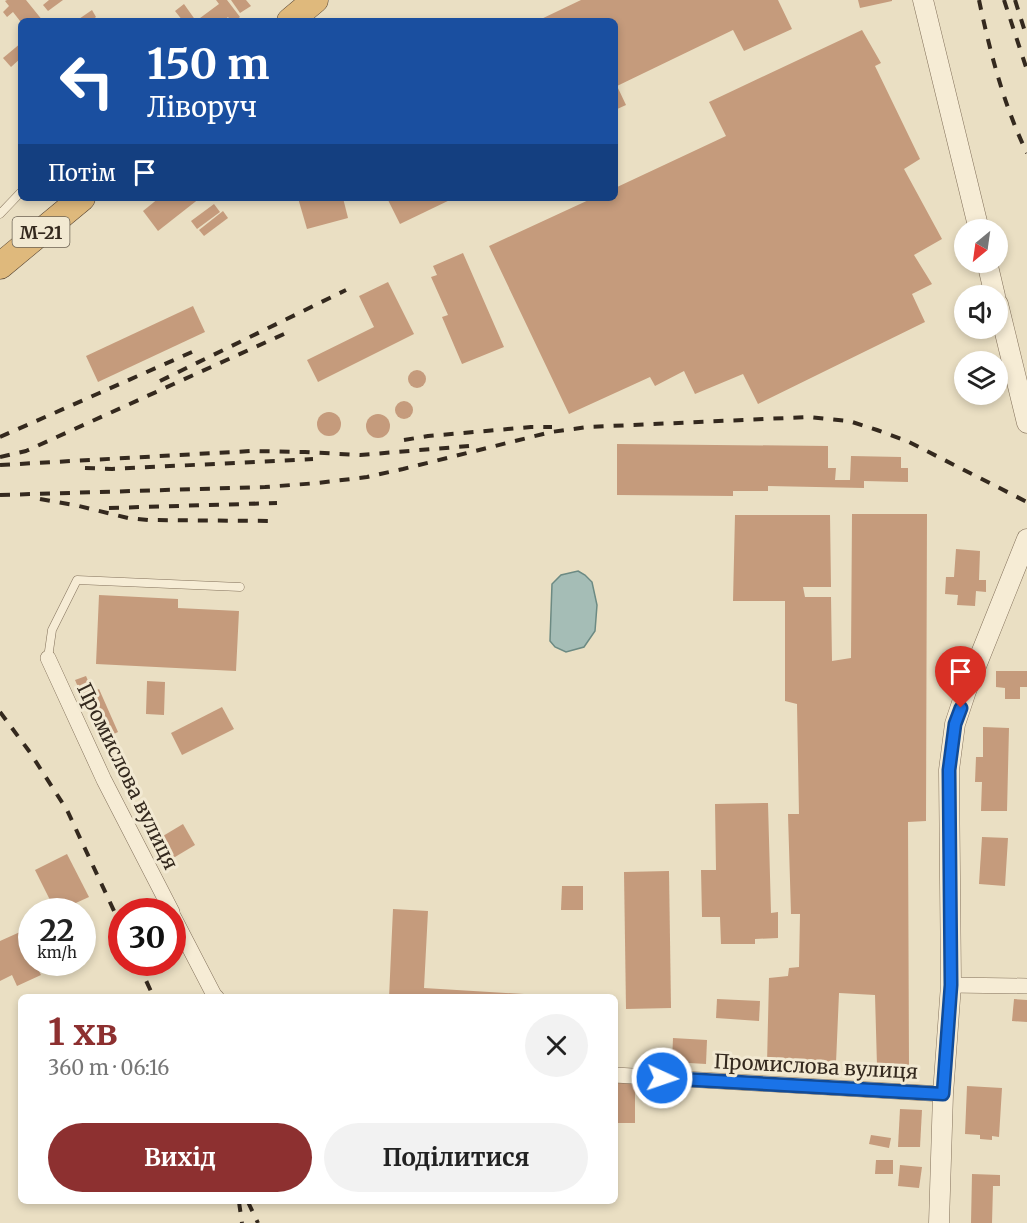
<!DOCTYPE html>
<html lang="uk">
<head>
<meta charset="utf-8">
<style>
	body { margin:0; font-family:Merriweather,serif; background:#f2f2f2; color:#222; height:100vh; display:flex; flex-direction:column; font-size:22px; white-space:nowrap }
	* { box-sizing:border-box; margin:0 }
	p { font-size:20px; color:#767676 }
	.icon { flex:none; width:33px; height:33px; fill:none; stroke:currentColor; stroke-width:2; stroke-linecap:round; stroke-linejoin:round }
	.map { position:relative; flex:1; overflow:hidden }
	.side { position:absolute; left:18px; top:994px; width:600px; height:210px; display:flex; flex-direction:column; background:#fff; border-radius:9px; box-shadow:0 3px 9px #0003 }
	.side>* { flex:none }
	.hud { position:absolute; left:18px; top:18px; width:600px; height:183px; border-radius:9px; box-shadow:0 3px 9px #0003; background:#1a4fa0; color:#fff; overflow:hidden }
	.needle { width:39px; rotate:209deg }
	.controls { position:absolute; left:954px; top:219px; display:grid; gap:12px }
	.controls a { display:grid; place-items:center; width:54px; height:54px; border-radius:50%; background:#fff; box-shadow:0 3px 9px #0003; font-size:30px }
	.speed { position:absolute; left:18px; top:898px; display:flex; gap:12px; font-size:30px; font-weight:700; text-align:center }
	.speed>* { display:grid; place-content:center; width:78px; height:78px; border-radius:50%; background:#fff; box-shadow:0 3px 9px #0003; line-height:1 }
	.speed small { font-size:15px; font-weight:400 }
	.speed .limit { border:9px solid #d22; background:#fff; color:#111 }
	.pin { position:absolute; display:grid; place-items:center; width:51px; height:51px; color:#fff; margin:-62px -26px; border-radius:50% 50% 50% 0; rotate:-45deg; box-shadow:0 0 6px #0007 }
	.pin .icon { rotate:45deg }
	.me { position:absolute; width:66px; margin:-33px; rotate:93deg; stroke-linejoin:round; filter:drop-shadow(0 0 4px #0008) }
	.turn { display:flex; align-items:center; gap:21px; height:126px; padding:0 30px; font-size:27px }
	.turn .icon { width:78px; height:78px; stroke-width:2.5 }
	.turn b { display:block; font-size:42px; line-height:51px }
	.then { display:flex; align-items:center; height:57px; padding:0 30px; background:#0003; gap:12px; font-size:22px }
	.round { display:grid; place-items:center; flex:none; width:63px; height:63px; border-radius:32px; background:#f2f2f2 }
	.overview { display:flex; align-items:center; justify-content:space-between; height:102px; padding:0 30px }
	h1 { font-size:36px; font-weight:700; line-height:45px; color:#8d3030 }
	.button { display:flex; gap:12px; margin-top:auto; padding:12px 30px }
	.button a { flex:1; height:69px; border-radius:36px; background:#8d3030; color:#fff; font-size:24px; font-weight:700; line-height:69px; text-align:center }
	.button a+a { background:#f2f2f2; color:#222 }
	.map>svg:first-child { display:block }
</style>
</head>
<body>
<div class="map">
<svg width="1027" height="1223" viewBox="0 0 1027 1223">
	<rect width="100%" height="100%" fill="#eadfc3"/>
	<path fill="#a5bdb6" stroke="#6c8a83" stroke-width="1.5" d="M578,571L585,575L592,582L597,605L595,631L584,647L566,652L555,647L550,641L552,584L561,575Z"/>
	<g fill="#c59b7c">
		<path d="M7,0H26L43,21H20L13,12L7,17L3,12L9,6L5,1Z"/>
		<path d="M49,0H63L48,11L43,5Z"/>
		<path d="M216,0H227L240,17L235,21H231L228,17L223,21H183L175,11L184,4L196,21L219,4Z"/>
		<path d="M231,0H246L251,6L240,13Z"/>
		<path d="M581,0H778L792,29L744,51L733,30L617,86L626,105L615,110V21H537Z"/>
		<path d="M858,0H892V1L860,8Z"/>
		<path d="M92,10L96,17L91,21H76Z"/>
		<path d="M862,30L881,63L875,66L920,159L904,169L942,239L914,255L932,284L912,294L925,322L758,404L743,374L695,394L684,371L655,386L650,377L569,414L489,246L593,198H615V188L726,136L709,102Z"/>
		<path d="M21,43V58L11,67L3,58Z"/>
		<path d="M159,198H200L158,231L143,211Z"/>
		<path d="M298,198H343L348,218L307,229Z"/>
		<path d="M387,198H454L400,224Z"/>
		<path d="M214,204L220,212L197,229L191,221Z"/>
		<path d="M223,211L228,218L204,236L199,230Z"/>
		<path d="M463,253L504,347L462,364L442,317L448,315L431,277L437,275L433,266Z"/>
		<path d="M388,282L414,334L318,382L307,360L374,327L359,296Z"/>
		<path d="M193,306L205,332L98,382L86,356Z"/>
		<circle cx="417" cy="379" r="9"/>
		<circle cx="404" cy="410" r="9"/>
		<circle cx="329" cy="424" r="12"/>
		<circle cx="378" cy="426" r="12"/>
		<path d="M617,444L828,446V468H836L835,480H850L851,456L901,457V468H908V482L864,481V488L768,486V491H733V496L617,495Z"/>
		<path d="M852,514H927L926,821L908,822L909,1067L877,1066L875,995L839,993L836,1063L767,1064L769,978L788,976L789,968L799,967L800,914H791L788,814H799L797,704L785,701V601H733L735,515H830L831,587H803L805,597H831L832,661L851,658Z"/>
		<path d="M956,549L980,551L979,580H986V592L976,591L975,606L957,605L958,595L945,594L946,577H954Z"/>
		<path d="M99,595L178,599V608L239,611L236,671L96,664Z"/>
		<path d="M996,671H1027V687H1020V699H1005V688L996,687Z"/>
		<path d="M86,676L93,692L99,689L118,732L101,740L75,680Z"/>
		<path d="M147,681L165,682L164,715L146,714Z"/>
		<path d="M222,707L234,729L182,755L171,733Z"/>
		<path d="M983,727L1009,728L1007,811H981L982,782H975L976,757H983Z"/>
		<path d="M768,803L771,913L778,912V938L755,939V944H721L720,917H702L701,870H716L715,804Z"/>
		<path d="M183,824L195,845L165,863L153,842Z"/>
		<path d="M982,837L1008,838L1005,886L979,884Z"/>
		<path d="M67,854L89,897L56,912L35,870Z"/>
		<path d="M669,871L671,1008L626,1009L624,872Z"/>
		<path d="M562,886H583V910H561Z"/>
		<path d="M393,909L428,911L424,988L524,994V998H389Z"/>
		<path d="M20,932L32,956V963H35L41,975L17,986L12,975L0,981V941Z"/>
		<path d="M717,999L760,1001L759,1021L716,1018Z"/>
		<path d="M1014,999L1027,1000V1022L1012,1021Z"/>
		<path d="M673,1038L707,1040L706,1064L672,1062Z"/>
		<rect x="615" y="1082" width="20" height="41"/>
		<path d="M967,1086L1002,1088L999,1137L992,1136V1140L980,1139V1135L965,1134Z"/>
		<path d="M900,1109L922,1110L920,1147H898Z"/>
		<path d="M871,1135L891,1138L889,1148L869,1144Z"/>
		<path d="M876,1160H893V1174H875Z"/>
		<path d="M900,1165L922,1167L919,1188L898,1186Z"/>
		<path d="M972,1174L1000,1175V1186H993L992,1223H971Z"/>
	</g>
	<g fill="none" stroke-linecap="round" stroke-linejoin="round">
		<defs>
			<g id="service">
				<path d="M0,214L21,192"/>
				<path d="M48,658L52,630L77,580L240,587"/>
			</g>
			<g id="minor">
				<path d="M48,658L104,780L172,912"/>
				<path d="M172,914L214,995L217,998"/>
				<path d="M951,985L1027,986"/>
				<path d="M615,1075L943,1094"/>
			</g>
			<g id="tertiary">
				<path d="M923,0L979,230"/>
				<path d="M987,262L995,296"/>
				<path d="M998,304L1027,423"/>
				<path d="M939,1223L943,1094L951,985L949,770L955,724L966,691L1027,539"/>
			</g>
			<g id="trunk">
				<path d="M290,21L315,0"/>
				<path d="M0,266L82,198"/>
			</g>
		</defs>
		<use href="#service" stroke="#83715b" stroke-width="9"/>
		<use href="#minor" stroke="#83715b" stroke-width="16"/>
		<use href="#tertiary" stroke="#83715b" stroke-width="21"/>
		<use href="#trunk" stroke="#513f2f" stroke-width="27"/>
		<use href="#service" stroke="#f6ecd5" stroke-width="8"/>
		<use href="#minor" stroke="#f6ecd5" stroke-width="15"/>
		<use href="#tertiary" stroke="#f6ecd5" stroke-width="20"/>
		<use href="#trunk" stroke="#dfb97c" stroke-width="26"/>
		<g stroke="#34291e" stroke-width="4" stroke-dasharray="10 10" stroke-linecap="butt">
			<path d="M979,0C990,52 1004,106 1027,153"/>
			<path d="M1004,0L1027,70"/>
			<path d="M1015,0L1027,38"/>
			<path d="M160,381L346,290"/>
			<path d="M0,437L201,348"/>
			<path d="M404,440L428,436L531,427H552"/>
			<path d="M0,457L26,451L284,334"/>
			<path d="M0,465L251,451L305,452L360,455L469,446"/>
			<path d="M85,468L112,469L313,459"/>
			<path d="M0,495L265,487L318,483L367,477L403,469L551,432L588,427L809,417L849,421L877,430L907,441L1027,502"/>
			<path d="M40,499L79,506L128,518L148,520L275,521"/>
			<path d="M109,508L277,503"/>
			<path d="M0,712L29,751L67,810L122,928"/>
			<path d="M138,963L154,998"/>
			<path d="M239,1202L242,1223"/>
			<path d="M248,1202L258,1223"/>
		</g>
	</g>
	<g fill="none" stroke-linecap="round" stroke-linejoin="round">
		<defs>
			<path id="route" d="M662,1078L943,1094L951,985L949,770L955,724L961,708"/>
		</defs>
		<use href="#route" stroke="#114b97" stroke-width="15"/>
		<use href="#route" stroke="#1a73e8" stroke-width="10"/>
	</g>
	<g text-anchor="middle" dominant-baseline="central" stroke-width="6" stroke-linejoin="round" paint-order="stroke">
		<rect fill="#f2e9d2" stroke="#6d6354" stroke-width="1.5" x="12.5" y="217" width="57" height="30" rx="4.5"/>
		<g font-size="18" font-weight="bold" fill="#34291e">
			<text x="41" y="232">М-21</text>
		</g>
		<g font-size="20" fill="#34291e" stroke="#f2e9d2">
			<text transform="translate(128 776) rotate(64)">Промислова вулиця</text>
			<text transform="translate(816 1066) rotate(3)">Промислова вулиця</text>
		</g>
	</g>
</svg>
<div class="controls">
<a><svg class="needle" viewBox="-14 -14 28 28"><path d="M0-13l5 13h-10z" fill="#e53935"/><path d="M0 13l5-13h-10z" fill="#767676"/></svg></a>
<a><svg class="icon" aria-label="sound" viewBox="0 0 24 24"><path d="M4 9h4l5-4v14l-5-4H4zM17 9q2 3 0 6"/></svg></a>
<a><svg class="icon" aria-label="layers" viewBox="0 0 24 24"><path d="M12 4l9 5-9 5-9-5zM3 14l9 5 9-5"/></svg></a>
</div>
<div class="speed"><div>22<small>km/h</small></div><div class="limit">30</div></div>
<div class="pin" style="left:961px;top:708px;background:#d93025"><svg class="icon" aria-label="arrive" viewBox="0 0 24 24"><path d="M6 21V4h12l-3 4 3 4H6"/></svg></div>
<svg class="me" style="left:662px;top:1078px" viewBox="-20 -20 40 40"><circle r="17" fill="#1a73e8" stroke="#fff" stroke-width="3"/><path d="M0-11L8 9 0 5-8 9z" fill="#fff"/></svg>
<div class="hud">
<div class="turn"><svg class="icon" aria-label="left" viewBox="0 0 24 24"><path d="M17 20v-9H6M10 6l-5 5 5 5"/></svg><div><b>150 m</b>Ліворуч</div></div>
<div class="then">Потім<svg class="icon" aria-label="arrive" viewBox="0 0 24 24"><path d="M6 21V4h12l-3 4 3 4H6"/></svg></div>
</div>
<section class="side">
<div class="overview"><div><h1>1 хв</h1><p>360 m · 06:16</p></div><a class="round"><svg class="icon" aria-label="close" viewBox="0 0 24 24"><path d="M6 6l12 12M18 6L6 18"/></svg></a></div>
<div class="button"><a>Вихід</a><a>Поділитися</a></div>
</section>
</div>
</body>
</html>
